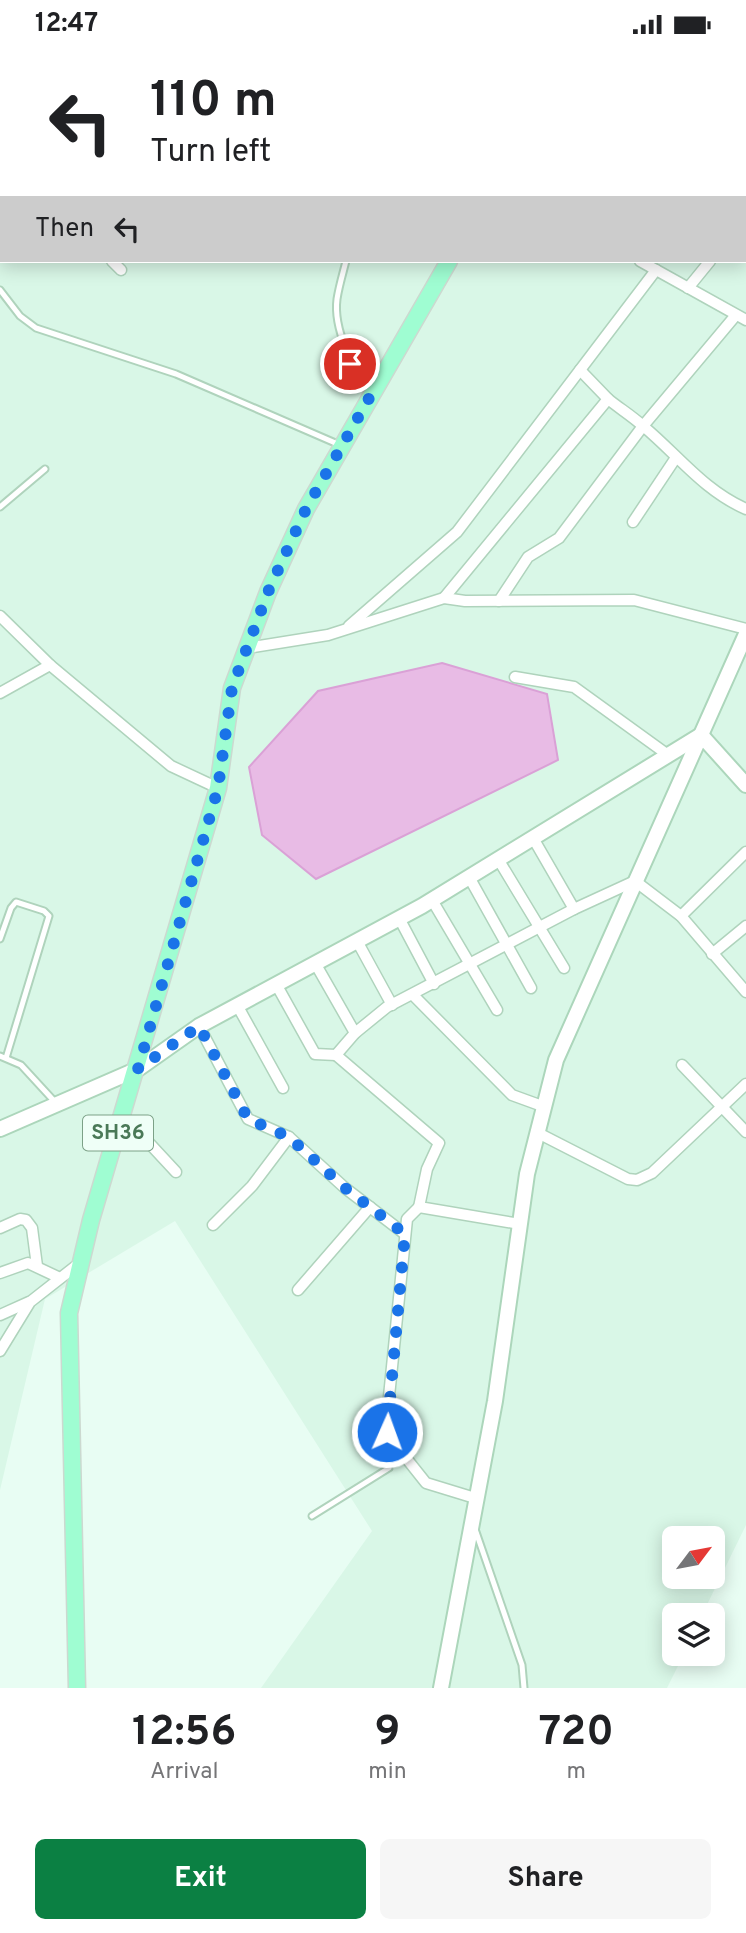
<!DOCTYPE html>
<html lang="en">
<head>
<meta charset="utf-8">
<style>
	body { margin:0; font-family:Overpass,sans-serif; background:#f6f6f6; color:#202124; height:100vh; display:flex; flex-direction:column; font-size:26px; white-space:nowrap }
	* { box-sizing:border-box; margin:0 }
	p { font-size:23px; color:#757577 }
	.icon { flex:none; width:38px; height:38px; fill:none; stroke:currentColor; stroke-width:2; stroke-linecap:round; stroke-linejoin:round }
	.map { position:relative; height:1639px; overflow:hidden }
	.side { display:flex; flex-direction:column; background:#fff; flex:1 }
	.side>* { flex:none }
	.top-card { position:absolute; left:0px; top:0px; width:747px; height:214px; box-shadow:0 4px 18px #0003; background:#fff; color:#202124; overflow:hidden }
	.needle { width:46px; rotate:58deg }
	.tools { position:absolute; left:662px; top:1477px; display:grid; gap:14px }
	.tools a { display:grid; place-items:center; width:63px; height:63px; border-radius:10px; background:#fff; box-shadow:0 4px 18px #0003; font-size:35px }
	.pin { position:absolute; display:grid; place-items:center; width:60px; height:60px; color:#fff; margin:-30px; border:4px solid #fff; border-radius:50%; box-shadow:0 2px 7px #0007 }
	.me { position:absolute; width:77px; margin:-38px; rotate:2deg; stroke-linejoin:round; filter:drop-shadow(0 0 5px #0008) }
	.turn { display:flex; align-items:center; gap:24px; height:147px; padding:0 35px; font-size:32px }
	.turn .icon { width:91px; height:91px; stroke-width:2.5 }
	.turn b { display:block; font-size:49px; line-height:60px }
	.then { display:flex; align-items:center; height:66px; padding:0 35px; background:#0003; gap:14px; font-size:26px }
	.eta { display:flex; justify-content:space-evenly; align-items:center; height:119px; text-align:center }
	.eta b { font-size:42px; font-weight:700; line-height:49px }
	.button { display:flex; gap:14px; margin-top:auto; padding:14px 35px }
	.button a { flex:1; height:80px; border-radius:10px; background:#0b8043; color:#fff; font-size:28px; font-weight:700; line-height:80px; text-align:center }
	.button a+a { background:#f6f6f6; color:#202124 }
	.status { display:flex; justify-content:space-between; align-items:center; height:49px; padding:0 35px; background:#fff; direction:ltr }
	.status svg { height:19px; fill:currentColor }
	.map>svg:first-child { display:block }
</style>
</head>
<body>
<div class="status"><b>12:47</b><svg viewBox="0 0 49 12"><path d="M0 12V9h3v3zM5 12V6h3v6zM10 12V3h3v9zM15 12V0h3v12zM26 1h20v11H26zM47 4h2v5h-2z"/></svg></div>
<div class="map">
<svg width="746" height="1639" viewBox="0 0 746 1639">
	<rect width="100%" height="100%" fill="#e8fdf3"/>
	<path fill="#d9f7e7" fill-rule="evenodd" d="M0,0H746V1476L702,1566H674V1605H684L667,1639H261L372,1482L175,1172L45,1250L0,1441ZM2,2H746V212H2ZM674,1489H712V1528H674Z"/>
	<path fill="#e8bbe5" stroke="#daa1d6" stroke-width="2" d="M442,614L547,645L558,711L316,830L262,786L249,718L318,642Z"/>
	<g fill="none" stroke-linecap="round" stroke-linejoin="round">
		<defs>
			<g id="service">
				<path d="M346,212C343,224 339,237 337,250C333,280 353,320 371,343"/>
				<path d="M0,241L20,267L36,279L176,325L340,396"/>
				<path d="M0,458L45,420"/>
				<path d="M0,890L11,859L16,853L44,862L49,867L6,1009"/>
				<path d="M0,1007L21,1016L55,1053"/>
				<path d="M312,1467L389,1419L385,1397L387,1385"/>
				<path d="M475,1480L522,1616L524,1639"/>
			</g>
			<g id="minor">
				<path d="M1,0L3,2"/>
				<path d="M106,0L107,2"/>
				<path d="M438,0V2"/>
				<path d="M72,2L74,0"/>
				<path d="M170,2L172,0"/>
				<path d="M276,2L278,0"/>
				<path d="M746,174V173"/>
				<path d="M112,212L121,221"/>
				<path d="M640,212L746,271"/>
				<path d="M688,239L710,212"/>
				<path d="M580,321L608,350"/>
				<path d="M633,473L675,410"/>
				<path d="M444,549L608,350C619,359 632,367 643,377C678,406 703,441 746,460"/>
				<path d="M499,552L528,508L559,489L643,377L736,266"/>
				<path d="M0,567L50,616L171,717L218,739"/>
				<path d="M349,577L457,483L656,221"/>
				<path d="M247,599L328,586L444,549L465,552L634,551L746,580"/>
				<path d="M515,628L574,638L668,706"/>
				<path d="M0,644L50,616"/>
				<path d="M533,789L574,860"/>
				<path d="M498,810L564,919"/>
				<path d="M469,828L531,939"/>
				<path d="M432,851L497,961"/>
				<path d="M681,867L746,803"/>
				<path d="M399,869L434,935"/>
				<path d="M357,892L392,956"/>
				<path d="M712,905L746,877"/>
				<path d="M315,914L355,984"/>
				<path d="M276,935L315,1005L336,1006"/>
				<path d="M413,946L512,1046L545,1058"/>
				<path d="M237,956L283,1039"/>
				<path d="M199,977L248,1070L289,1088"/>
				<path d="M682,1016L746,1083"/>
				<path d="M124,1067L176,1123"/>
				<path d="M538,1084L628,1130L637,1131L652,1124L746,1035"/>
				<path d="M419,1158L407,1170L386,1377L391,1390L426,1434L475,1449"/>
				<path d="M520,1175L419,1158L427,1120L439,1094L336,1006L355,984L387,958L574,860L635,832L681,867L746,943"/>
				<path d="M213,1176L252,1137L289,1088L345,1139L405,1185"/>
				<path d="M0,1179L20,1170L26,1171L32,1179L37,1217"/>
				<path d="M0,1224L28,1214L60,1229"/>
				<path d="M298,1241L370,1158"/>
				<path d="M0,1266L29,1253"/>
				<path d="M0,1302L30,1253L81,1213"/>
			</g>
			<path id="tertiary" d="M326,0L329,2"/>
			<g id="secondary">
				<path d="M0,1080L138,1020L199,977L422,857L701,686L746,736"/>
				<path d="M441,1639L495,1352L527,1125L556,1011L746,585"/>
			</g>
			<g id="primary">
				<path d="M527,2L528,0"/>
				<path d="M77,1639L69,1264L91,1171L218,739L232,639L268,543L306,460L449,212"/>
			</g>
		</defs>
		<use href="#service" stroke="#afd3bc" stroke-width="9"/>
		<use href="#minor" stroke="#afd3bc" stroke-width="13"/>
		<use href="#tertiary" stroke="#afd3bc" stroke-width="16"/>
		<use href="#secondary" stroke="#acd6bb" stroke-width="18"/>
		<use href="#primary" stroke="#ccd9d0" stroke-width="19"/>
		<use href="#service" stroke="#fff" stroke-width="5"/>
		<use href="#minor" stroke="#fff" stroke-width="10"/>
		<use href="#tertiary" stroke="#fff" stroke-width="12"/>
		<use href="#secondary" stroke="#fff" stroke-width="14"/>
		<use href="#primary" stroke="#9ffdd2" stroke-width="16"/>
	</g>
	<g fill="none" stroke-linecap="round" stroke-linejoin="round">
		<path stroke="#1a73e8" stroke-width="12" stroke-dasharray="0 21.6" d="M350,315L372,344L306,460L268,543L232,639L218,739L138,1020L199,977L248,1070L289,1088L345,1139L405,1185L387,1383"/>
	</g>
	<g text-anchor="middle" dominant-baseline="central" stroke-width="5" stroke-linejoin="round" paint-order="stroke">
		<rect fill="#effff7" stroke="#7ca187" stroke-width="2" x="83" y="1066.5" width="70" height="35" rx="5"/>
		<g font-size="21" font-weight="bold" fill="#4a7957">
			<text x="118" y="1084">SH36</text>
		</g>
	</g>
</svg>
<div class="tools">
<a><svg class="needle" viewBox="-14 -14 28 28"><path d="M0-13l5 13h-10z" fill="#e53935"/><path d="M0 13l5-13h-10z" fill="#757577"/></svg></a>
<a><svg class="icon" aria-label="layers" viewBox="0 0 24 24"><path d="M12 4l9 5-9 5-9-5zM3 14l9 5 9-5"/></svg></a>
</div>
<div class="pin" style="left:350px;top:315px;background:#d93025"><svg class="icon" aria-label="arrive" viewBox="0 0 24 24"><path d="M6 21V4h12l-3 4 3 4H6"/></svg></div>
<svg class="me" style="left:387px;top:1383px" viewBox="-20 -20 40 40"><circle r="17" fill="#1a73e8" stroke="#fff" stroke-width="3"/><path d="M0-11L8 9 0 5-8 9z" fill="#fff"/></svg>
<div class="top-card">
<div class="turn"><svg class="icon" aria-label="left" viewBox="0 0 24 24"><path d="M17 20v-9H6M10 6l-5 5 5 5"/></svg><div><b>110 m</b>Turn left</div></div>
<div class="then">Then<svg class="icon" aria-label="left" viewBox="0 0 24 24"><path d="M17 20v-9H6M10 6l-5 5 5 5"/></svg></div>
</div>
</div>
<section class="side">
<div class="eta">
<div><b>12:56</b><p>Arrival</p></div>
<div><b>9</b><p>min</p></div>
<div><b>720</b><p>m</p></div>
</div>
<div class="button"><a>Exit</a><a>Share</a></div>
</section>
</body>
</html>
